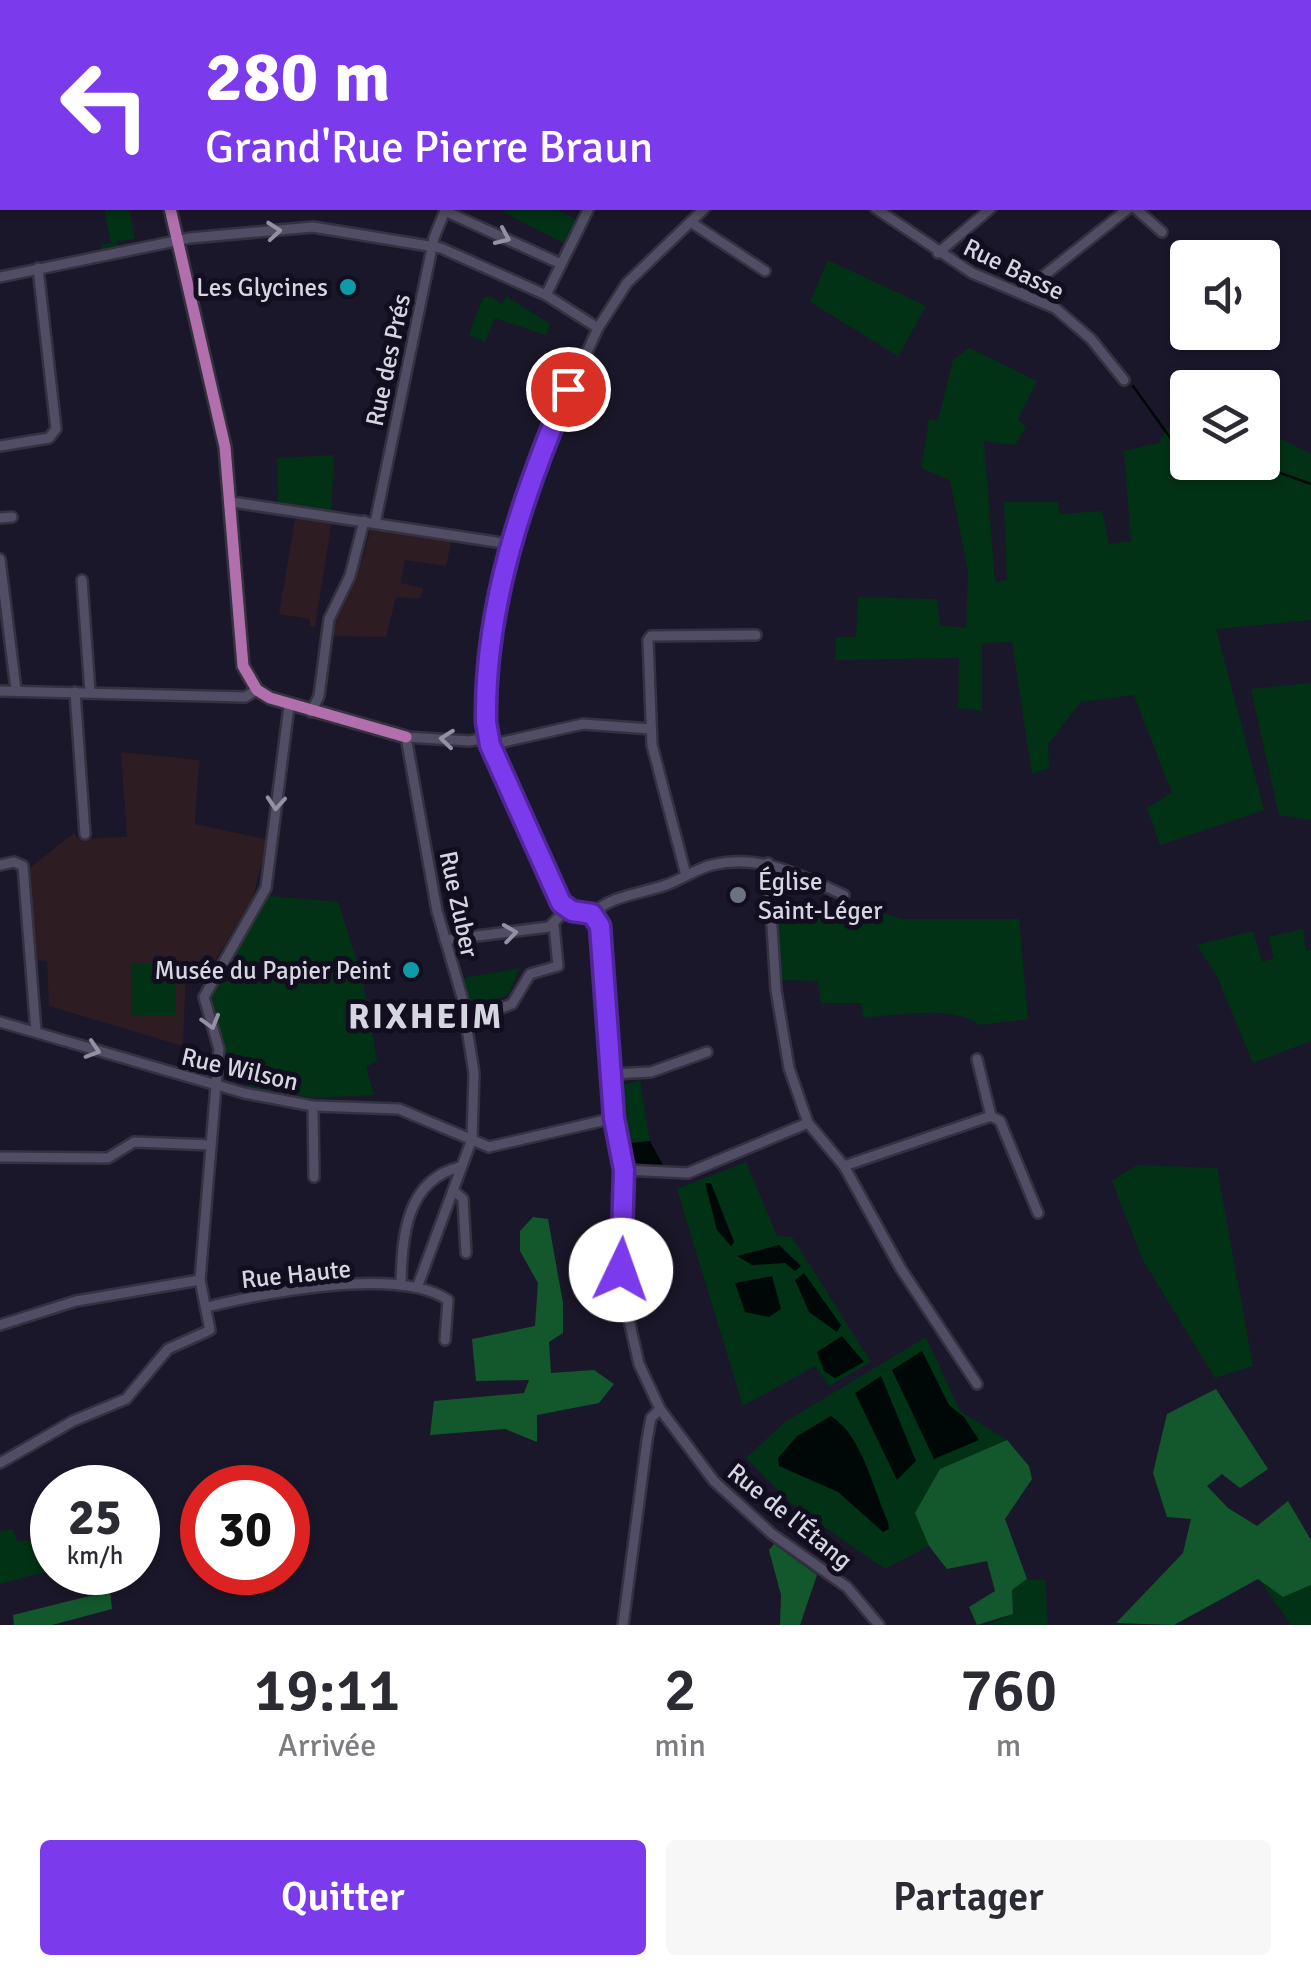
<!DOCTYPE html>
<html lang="fr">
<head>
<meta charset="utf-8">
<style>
	body { margin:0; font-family:Signika,sans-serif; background:#f7f7f7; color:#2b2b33; height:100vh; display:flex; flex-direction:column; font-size:38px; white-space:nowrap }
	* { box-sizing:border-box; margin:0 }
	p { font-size:32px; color:#7c7c81 }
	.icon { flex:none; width:55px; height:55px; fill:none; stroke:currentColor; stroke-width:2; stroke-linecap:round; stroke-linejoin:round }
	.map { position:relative; height:1625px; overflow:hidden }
	.details { display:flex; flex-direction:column; background:#fff; flex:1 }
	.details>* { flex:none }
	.banner { position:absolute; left:0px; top:0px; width:1312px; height:210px; box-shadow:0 2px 8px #0004; background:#7c3aed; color:#fff; overflow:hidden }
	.tools { position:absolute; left:1170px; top:240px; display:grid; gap:20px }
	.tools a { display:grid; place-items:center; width:110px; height:110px; border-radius:10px; background:#fff; box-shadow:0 2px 8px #0004; font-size:50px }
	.speed { position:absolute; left:30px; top:1465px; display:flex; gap:20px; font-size:50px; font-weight:700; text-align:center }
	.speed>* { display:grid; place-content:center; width:130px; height:130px; border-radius:50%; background:#fff; box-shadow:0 2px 8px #0004; line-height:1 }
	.speed small { font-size:25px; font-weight:400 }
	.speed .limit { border:15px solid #d22; background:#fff; color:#111 }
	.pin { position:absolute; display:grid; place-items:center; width:85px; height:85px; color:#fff; margin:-42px; border:5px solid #fff; border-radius:50%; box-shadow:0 2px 10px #0007 }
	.me { position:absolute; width:110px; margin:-55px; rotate:3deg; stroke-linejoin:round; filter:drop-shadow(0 0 8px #0008) }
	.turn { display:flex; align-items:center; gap:35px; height:210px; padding:0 40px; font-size:45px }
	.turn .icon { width:130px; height:130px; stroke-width:2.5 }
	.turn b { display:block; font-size:70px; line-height:85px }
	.eta { display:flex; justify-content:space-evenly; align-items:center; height:170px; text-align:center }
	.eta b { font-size:60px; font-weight:600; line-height:70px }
	.primary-button { display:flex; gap:20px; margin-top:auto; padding:20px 40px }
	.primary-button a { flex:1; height:115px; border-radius:10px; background:#7c3aed; color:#fff; font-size:40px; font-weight:600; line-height:115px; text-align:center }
	.primary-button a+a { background:#f7f7f7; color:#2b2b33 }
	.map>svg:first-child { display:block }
</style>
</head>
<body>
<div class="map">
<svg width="1311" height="1625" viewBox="0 0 1311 1625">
	<rect width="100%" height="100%" fill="#1b172a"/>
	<g fill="#2d1c22">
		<path d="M296,514L332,520L315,627L310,626V619L279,614Z"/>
		<path d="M371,528L452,539L446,566L405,560L401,583L423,588L420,599L396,597L386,637L328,636L363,558Z"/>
		<path d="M121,752L199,760L195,824L268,840L252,900L214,962L186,966L183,1046L49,1006L47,961L35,960L26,871L74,833L79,839L127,837Z"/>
	</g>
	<g fill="#023215">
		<path d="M104,208H129L135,239L117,241V247L102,251L101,245L111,243Z"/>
		<path d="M505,208H553L579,221L563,243L503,212Z"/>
		<path d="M828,260L926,306L898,356L810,302Z"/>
		<path d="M491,296L502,305L506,296L550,324L546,335L495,318L485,342L469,335L483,298Z"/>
		<path d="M969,348L1037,381L1018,420L1026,427L1015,445L984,441L995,582L1007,580L1004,502H1058L1060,514L1102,511L1109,544L1131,541L1124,451L1160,443L1166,428L1187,435L1188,462L1270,465L1274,456L1263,448V430L1311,454V620L1216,629L1264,810L1160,845L1147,808L1172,793L1134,695L1081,702L1048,744L1049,768L1032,774L1012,642L982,643V711L958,708L959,658L835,660L836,637H856L858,597L937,599L940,625L966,628L968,572L950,480L921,468L929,419L938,421L953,360Z"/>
		<path d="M334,455L331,512L278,503L277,458Z"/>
		<path d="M1311,683V820L1279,815L1251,689Z"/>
		<path d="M269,896L338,902L362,976L377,1061L366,1067L374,1095L314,1098L246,1086L238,1056L224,1059L211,992Z"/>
		<path d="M774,896L841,913L847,901L902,919H1019L1028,1019L980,1025C953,1005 895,1015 863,1018L862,1003H821L818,981L779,980Z"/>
		<path d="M1303,929L1306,950H1311V1041L1253,1063L1217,976L1197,945L1253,931L1262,962L1274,958L1269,937Z"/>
		<path d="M176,963V1016H131V964Z"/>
		<path d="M520,968L508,995L472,1007L463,978Z"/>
		<path d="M640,1080L650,1141L630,1143L623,1085Z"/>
		<path d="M746,1162L777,1236L792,1237L871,1362L829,1386L815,1366L743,1406L677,1189Z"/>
		<path d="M1137,1165L1217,1168L1253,1366L1215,1378L1143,1260L1112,1181Z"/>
		<path d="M926,1337L960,1411L1007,1440L940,1469L916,1513L929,1546L885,1569L793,1505L746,1458L785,1422Z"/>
		<path d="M13,1529L17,1542L52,1537V1570L0,1584V1531Z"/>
		<path d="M1027,1579L1045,1580L1048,1625H988L1013,1614L1012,1590Z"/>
		<path d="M1259,1579L1283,1597L1311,1585V1625H1291Z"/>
	</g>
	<g fill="#13582c">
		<path d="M533,1217L548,1219L563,1303V1333L549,1342L551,1373L594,1370L614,1384L599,1403L537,1415V1442L505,1429L430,1435L434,1401L524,1393L529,1380L476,1381L472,1339L535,1326L538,1283L520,1251V1231Z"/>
		<path d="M1216,1389L1268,1469L1240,1488L1222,1474L1207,1486L1228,1508L1257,1526L1288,1501L1311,1540V1585L1283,1597L1258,1579L1174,1625L1116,1623L1183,1553L1191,1519L1167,1517L1153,1473L1167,1414Z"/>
		<path d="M1007,1440L1029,1466L1032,1479L1005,1519L1027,1579L1012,1590L1013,1614L977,1625L969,1607L995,1591L987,1561L947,1569L929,1546L915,1513L940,1469Z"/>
		<path d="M774,1544L817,1575L800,1625H780L781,1595L769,1550Z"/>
		<path d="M110,1591L112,1609L52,1625H14L13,1615Z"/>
	</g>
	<g fill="#000707">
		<path d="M650,1141L664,1167L632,1163L630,1143Z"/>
		<path d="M705,1183H711L734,1242L731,1246L717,1230Z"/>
		<path d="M779,1245L801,1266L795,1271L785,1263L752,1265L737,1256Z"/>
		<path d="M804,1273L841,1325L837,1332L809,1312L795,1280Z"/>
		<path d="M772,1276L781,1309L769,1317L745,1312L735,1283Z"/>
		<path d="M842,1336L864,1362L835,1378L824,1371L817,1352Z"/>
		<path d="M922,1351L949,1405L964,1417L979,1440L934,1459L892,1370Z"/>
		<path d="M881,1376L916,1461L897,1480L855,1393Z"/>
		<path d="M831,1416C862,1435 873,1489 888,1522L889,1529L883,1532L838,1492L779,1466L778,1458L797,1436Z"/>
	</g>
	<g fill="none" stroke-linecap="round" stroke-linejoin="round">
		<g stroke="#000707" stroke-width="2.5">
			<path d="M1133,386L1174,443L1188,445"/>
			<path d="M1250,462L1311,484"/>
		</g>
		<defs>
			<g id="minor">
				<path d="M432,0L434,2"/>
				<path d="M745,0V2"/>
				<path d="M1275,0V2"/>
				<path d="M217,2L221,0"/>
				<path d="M330,2L338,0"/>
				<path d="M529,2L532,0"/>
				<path d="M770,2L776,0"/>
				<path d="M990,2L992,0"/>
				<path d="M1159,2L1161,0"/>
				<path d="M1310,166L1311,165"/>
				<path d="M875,208L972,273L1055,308L1091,339L1124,380"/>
				<path d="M1135,208L1162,232"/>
				<path d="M445,211L561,264"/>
				<path d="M692,223L765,271"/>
				<path d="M938,253L991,208"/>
				<path d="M0,277L190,238L313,227L441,248L546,295L598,328"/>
				<path d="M1022,293L1129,208"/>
				<path d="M546,295L589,208"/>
				<path d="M0,446L49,438L56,429L38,268"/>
				<path d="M232,502L510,544"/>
				<path d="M0,518L12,517"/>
				<path d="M375,523L434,238L446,208"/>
				<path d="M0,559L16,690"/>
				<path d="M82,580L90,692"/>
				<path d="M0,691L245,697L257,690"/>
				<path d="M75,692L85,834"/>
				<path d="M311,712L319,696L329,619L350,576L364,521"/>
				<path d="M490,745L583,724L651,729"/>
				<path d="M768,863L776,990L789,1068L808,1123L844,1166L901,1269L977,1384"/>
				<path d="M0,865L14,862L23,866L36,1032"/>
				<path d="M686,875L652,745L648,640L651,636L756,635"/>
				<path d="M567,909L487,738V692L510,544L529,479L598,328L627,283L705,208"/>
				<path d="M567,909L592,914C611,896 638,894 663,886C680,881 695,869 712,865C761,853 801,876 844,895"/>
				<path d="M592,914L602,939L614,1118L624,1170L621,1285L639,1364L660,1409L714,1481L772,1534L847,1587L879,1625"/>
				<path d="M445,940L549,927L567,909"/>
				<path d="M465,1021L512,1004L530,974L558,966L554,925"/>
				<path d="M0,1022L244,1093L313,1106L399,1109L489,1147L614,1118"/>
				<path d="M977,1059L991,1116"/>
				<path d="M613,1074L651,1072L707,1052"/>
				<path d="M313,1106L314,1177"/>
				<path d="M0,1157L108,1158L134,1142L211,1145"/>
				<path d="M844,1166L991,1116L1000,1121L1038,1213"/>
				<path d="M624,1170L688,1173L808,1123"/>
				<path d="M454,1191L463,1199L466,1253"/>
				<path d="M401,1285C402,1239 405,1180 460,1167"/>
				<path d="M418,1285L472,1139L474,1073L462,997L437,911L406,737L469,741L487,738"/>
				<path d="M207,1307C264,1293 399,1266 448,1300L445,1340"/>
				<path d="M0,1325L76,1301L200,1280"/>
				<path d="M0,1463L73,1421L126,1399L168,1349L210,1330L200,1280L219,1049L204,997L266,888L289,706"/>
				<path d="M623,1625L647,1440L651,1418L660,1409"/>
			</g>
			<g id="major">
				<path d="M136,0V2"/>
				<path d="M170,208L225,447L243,666L257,690L270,698L406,737"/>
			</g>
		</defs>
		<use href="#minor" stroke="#343140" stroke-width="14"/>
		<use href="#major" stroke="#343140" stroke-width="16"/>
		<use href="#minor" stroke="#514d64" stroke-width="9"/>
		<use href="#major" stroke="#b16fad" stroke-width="11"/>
		<defs>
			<g id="rail">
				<path d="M140,2L144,0"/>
				<path d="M0,96L2,94"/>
			</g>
		</defs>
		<use href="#rail" stroke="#726f80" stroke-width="6"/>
		<use href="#rail" stroke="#120e20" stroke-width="2.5" stroke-dasharray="8" stroke-linecap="butt"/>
	</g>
	<defs><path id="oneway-chevron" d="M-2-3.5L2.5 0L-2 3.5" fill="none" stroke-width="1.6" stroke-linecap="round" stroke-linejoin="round" transform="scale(2.5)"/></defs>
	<g stroke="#9491a3">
		<use href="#oneway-chevron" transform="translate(274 231) rotate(-5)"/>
		<use href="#oneway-chevron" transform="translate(503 237) rotate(24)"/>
		<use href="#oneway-chevron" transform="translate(447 739) rotate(-174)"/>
		<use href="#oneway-chevron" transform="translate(276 803) rotate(94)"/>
		<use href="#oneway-chevron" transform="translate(510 933) rotate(-8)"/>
		<use href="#oneway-chevron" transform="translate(211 1022) rotate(74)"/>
		<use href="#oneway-chevron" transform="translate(93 1050) rotate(18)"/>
	</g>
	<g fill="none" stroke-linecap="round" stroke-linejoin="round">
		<defs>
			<path id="route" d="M568,389C523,494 484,606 486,722L490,745L561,903L572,911L592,914L600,926L614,1118L624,1170L621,1270"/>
		</defs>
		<use href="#route" stroke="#51269a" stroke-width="25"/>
		<use href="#route" stroke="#7c3aed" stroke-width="18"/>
	</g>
	<g fill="#0f9aa8" stroke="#120e20" stroke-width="4">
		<circle cx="348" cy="287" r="10"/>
		<circle cx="411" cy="970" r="10"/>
	</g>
	<circle fill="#6b7280" stroke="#120e20" stroke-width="4" cx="738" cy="895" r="10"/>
	<g text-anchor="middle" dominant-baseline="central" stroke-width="10" stroke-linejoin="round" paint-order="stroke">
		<g font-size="25" fill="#d6d5e2" stroke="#120e20">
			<text transform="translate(1014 269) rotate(26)">Rue Basse</text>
			<text transform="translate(388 360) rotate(-78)">Rue des Prés</text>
			<text transform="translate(459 904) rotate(78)">Rue Zuber</text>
			<text transform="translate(240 1069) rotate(13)">Rue Wilson</text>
			<text transform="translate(296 1274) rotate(-6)">Rue Haute</text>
			<text transform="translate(790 1516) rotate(39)">Rue de l'Étang</text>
		</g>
		<g font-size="25" fill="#d6d5e2" stroke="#120e20" text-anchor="end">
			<text x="328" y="287">Les Glycines</text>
			<text x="758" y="881" text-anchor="start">Église<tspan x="758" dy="29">Saint-Léger</tspan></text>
			<text x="391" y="970">Musée du Papier Peint</text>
		</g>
		<g font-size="35" font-weight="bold" letter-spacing="2.5" fill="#d6d5e2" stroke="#120e20">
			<text x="426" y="1016">RIXHEIM</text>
		</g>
	</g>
</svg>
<div class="tools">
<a><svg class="icon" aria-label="sound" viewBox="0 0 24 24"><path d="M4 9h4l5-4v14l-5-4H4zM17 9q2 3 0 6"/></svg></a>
<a><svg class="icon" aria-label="layers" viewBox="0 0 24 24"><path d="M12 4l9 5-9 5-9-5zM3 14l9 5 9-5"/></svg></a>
</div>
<div class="speed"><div>25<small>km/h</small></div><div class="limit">30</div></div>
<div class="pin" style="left:568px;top:389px;background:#d93025"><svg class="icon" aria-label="arrive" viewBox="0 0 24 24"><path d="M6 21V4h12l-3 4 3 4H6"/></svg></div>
<svg class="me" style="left:621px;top:1270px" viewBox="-20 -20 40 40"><circle r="19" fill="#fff"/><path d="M0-13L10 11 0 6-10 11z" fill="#7c3aed"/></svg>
<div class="banner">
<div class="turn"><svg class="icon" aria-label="left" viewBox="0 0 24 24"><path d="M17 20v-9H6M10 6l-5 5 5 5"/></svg><div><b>280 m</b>Grand'Rue Pierre Braun</div></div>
</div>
</div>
<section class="details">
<div class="eta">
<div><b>19:11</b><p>Arrivée</p></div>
<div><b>2</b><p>min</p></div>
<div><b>760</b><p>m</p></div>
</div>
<div class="primary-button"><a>Quitter</a><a>Partager</a></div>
</section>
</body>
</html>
